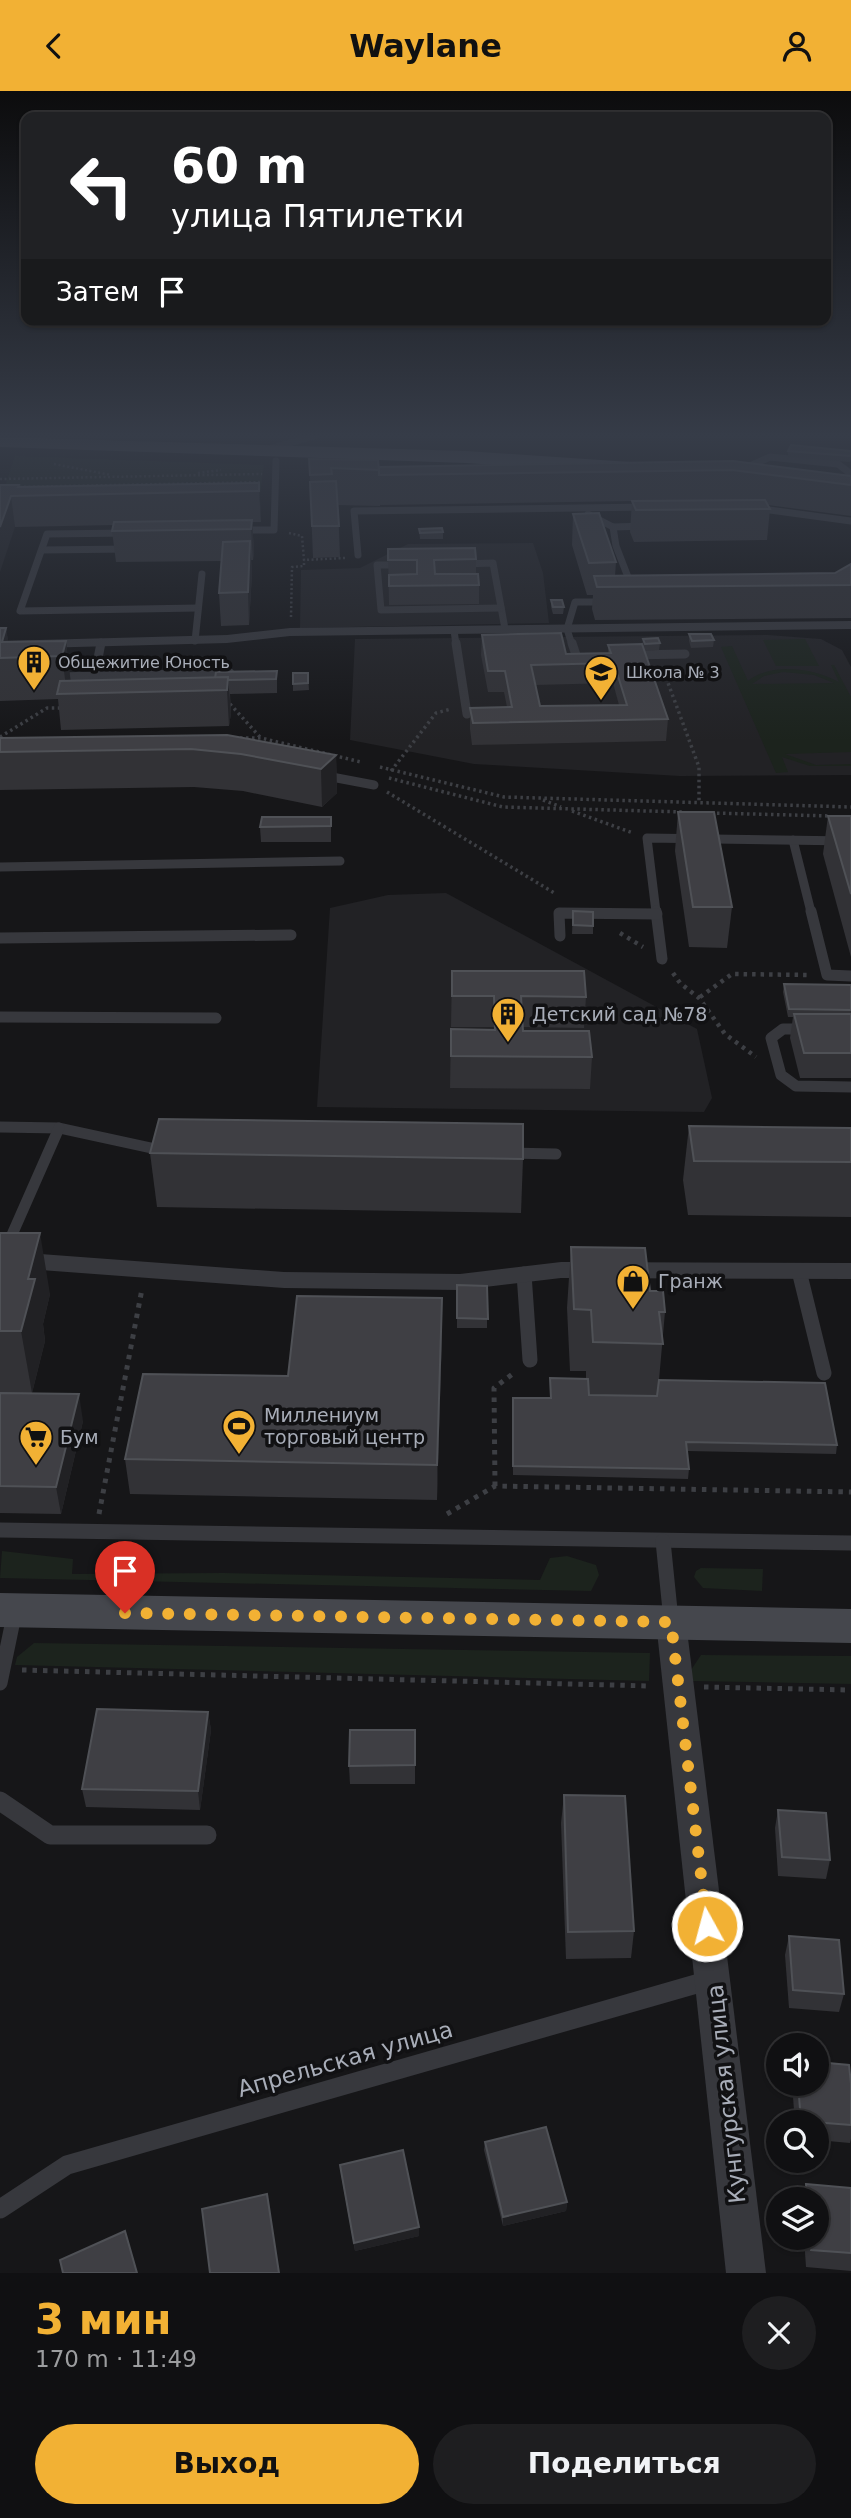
<!DOCTYPE html>
<html lang="ru">
<head>
<meta charset="utf-8">
<style>
	body { margin:0; font-family:"DejaVu Sans",sans-serif; background:#1e1e20; color:#f1f3f6; height:100vh; display:flex; flex-direction:column; font-size:26px; white-space:nowrap }
	* { box-sizing:border-box; margin:0 }
	p { font-size:23px; color:#9c9d9f }
	.icon { flex:none; width:38px; height:38px; fill:none; stroke:currentColor; stroke-width:2; stroke-linecap:round; stroke-linejoin:round }
	.map { position:relative; height:2182px; overflow:hidden }
	.sheet { display:flex; flex-direction:column; background:#101012; flex:1 }
	.sheet>* { flex:none }
	.hud { position:absolute; left:21px; top:21px; width:810px; height:214px; border-radius:14px; box-shadow:0 2px 5px #0004,0 0 0 2px #303032; background:#202124; color:#fff; overflow:hidden }
	.buttons { position:absolute; left:766px; top:1942px; display:grid; gap:14px }
	.buttons a { display:grid; place-items:center; width:63px; height:63px; border-radius:50%; background:#101012; box-shadow:0 2px 5px #0004,0 0 0 2px #303032; font-size:35px }
	.pin { position:absolute; display:grid; place-items:center; width:60px; height:60px; color:#fff; margin:-72px -30px; border-radius:50% 50% 50% 0; rotate:-45deg; box-shadow:0 0 7px #0007 }
	.pin .icon { rotate:45deg }
	.me { position:absolute; width:77px; margin:-38px; rotate:353deg; stroke-linejoin:round; filter:drop-shadow(0 0 5px #0008) }
	.turn { display:flex; align-items:center; gap:24px; height:147px; padding:0 35px; font-size:32px }
	.turn .icon { width:91px; height:91px; stroke-width:2.5 }
	.turn b { display:block; font-size:49px; line-height:60px }
	.then { display:flex; align-items:center; height:66px; padding:0 35px; background:#0003; gap:14px; font-size:26px }
	.round { display:grid; place-items:center; flex:none; width:74px; height:74px; border-radius:37px; background:#1e1e20 }
	.head { display:flex; align-items:center; justify-content:space-between; height:119px; padding:0 35px }
	h1 { font-size:42px; font-weight:800; line-height:52px; color:#f2b134 }
	.action { display:flex; gap:14px; margin-top:auto; padding:14px 35px }
	.action a { flex:1; height:80px; border-radius:42px; background:#f2b134; color:#111; font-size:28px; font-weight:800; line-height:80px; text-align:center }
	.action a+a { background:#1e1e20; color:#f1f3f6 }
	header { display:flex; justify-content:space-between; align-items:center; height:91px; padding:0 35px; background:#f2b134; color:#111; font-size:32px; font-weight:800 }
	.map>svg:first-child { display:block }
</style>
</head>
<body>
<header><svg class="icon" aria-label="back" viewBox="0 0 24 24"><path d="M15 5l-7 7 7 7"/></svg>Waylane<svg class="icon" aria-label="person" viewBox="0 0 24 24"><circle cx="12" cy="8" r="4"/><path d="M4 21q1-7 8-7t8 7"/></svg></header>
<div class="map">
<svg width="851" height="2182" viewBox="0 0 851 2182">
	<rect width="100%" height="100%" fill="#161618"/>
	<g fill="#222225">
		<path d="M533,452L543,482L549,532L300,537L301,479L360,477L408,453Z"/>
		<path d="M768,544L821,548L842,559L851,576V684L680,685L474,673L350,649L355,548Z"/>
		<path d="M446,802L697,938L712,1007L704,1021L317,1016L330,817L388,804Z"/>
	</g>
	<g fill="#1c231d" fill-rule="evenodd">
		<path d="M15,365L264,374L258,419L0,410Z"/>
		<path d="M805,548L819,575H776L763,549Z"/>
		<path d="M732,555L748,590C772,571 813,577 839,591L831,574H834L851,606V661L785,663L816,674L851,673V675H810L782,666L788,681L776,682L721,556ZM783,581L814,584L834,592L752,593L764,585Z"/>
		<path d="M2,1460L73,1468L72,1483L224,1482L540,1489L550,1467L567,1465L596,1474L599,1484L591,1500L0,1487Z"/>
		<path d="M701,1477L763,1478L762,1500L703,1497L694,1486L696,1480Z"/>
		<path d="M34,1552L650,1562L649,1590L15,1574L17,1566Z"/>
		<path d="M701,1564L851,1565V1593L692,1590L691,1579Z"/>
	</g>
	<g fill="none" stroke-linecap="round" stroke-linejoin="round">
		<g stroke="#3d3f44" stroke-width="2.5" stroke-dasharray="2 2.5" stroke-linecap="butt">
			<path d="M54,373L111,384"/>
			<path d="M198,382L221,379"/>
			<path d="M0,388L262,383"/>
			<path d="M15,396L262,391"/>
			<path d="M289,442L302,445L304,469L345,467"/>
			<path d="M291,526L292,476L304,475V469"/>
		</g>
		<g stroke="#3d3f44" stroke-width="3.5" stroke-dasharray="2.5 3.5" stroke-linecap="butt">
			<path d="M664,581L699,676V712"/>
			<path d="M230,613L260,646"/>
			<path d="M0,646L47,617H62"/>
			<path d="M240,647H261L361,671"/>
			<path d="M380,676L504,706L851,716"/>
			<path d="M391,680L436,622L451,618"/>
			<path d="M389,687L503,716L684,721"/>
			<path d="M387,701L556,803"/>
			<path d="M543,709L561,716"/>
			<path d="M572,720L633,742"/>
			<path d="M711,722L831,725"/>
		</g>
		<g stroke="#3d3f44" stroke-width="4.5" stroke-dasharray="3.5 5" stroke-linecap="butt">
			<path d="M620,842L643,856"/>
			<path d="M673,882L680,892L699,907L725,943L756,966"/>
			<path d="M700,906L732,883L809,884"/>
		</g>
		<g stroke="#3d3f44" stroke-width="5" stroke-dasharray="4.5 6" stroke-linecap="butt">
			<path d="M495,1395L494,1297L515,1281"/>
			<path d="M99,1423L142,1198"/>
			<path d="M447,1423L495,1395L851,1401"/>
			<path d="M22,1579L650,1595"/>
			<path d="M704,1596L851,1599"/>
		</g>
		<g stroke="#37383d" stroke-width="7">
			<path d="M266,359L314,345"/>
			<path d="M739,380L770,366L838,373L851,383"/>
			<path d="M754,417L851,430"/>
			<path d="M588,423L613,436L647,435"/>
			<path d="M613,436L616,455L633,499"/>
			<path d="M239,439H274L276,370"/>
			<path d="M129,442L47,443L20,520L198,517"/>
			<path d="M42,459L129,458"/>
			<path d="M358,464L354,420L649,416"/>
			<path d="M462,473L493,472L505,538"/>
			<path d="M406,474H377L381,519L501,517"/>
			<path d="M454,539L456,554"/>
			<path d="M195,550L202,483"/>
			<path d="M572,554L567,538L575,511H608"/>
		</g>
		<g stroke="#37383d" stroke-width="9">
			<path d="M456,552L467,623"/>
			<path d="M572,552L580,576"/>
			<path d="M629,564L685,563"/>
			<path d="M56,586L230,582"/>
			<path d="M93,593L101,552"/>
			<path d="M321,684L374,694"/>
			<path d="M793,749L811,821"/>
			<path d="M0,776L340,770"/>
			<path d="M656,821L647,747L851,750"/>
		</g>
		<g stroke="#37383d" stroke-width="11">
			<path d="M656,820L662,868"/>
			<path d="M811,820L827,884L851,885"/>
			<path d="M560,845L559,822L657,823"/>
			<path d="M0,847L291,844"/>
			<path d="M0,926L216,927"/>
			<path d="M806,938H783L771,947L781,984L796,995L851,996"/>
			<path d="M0,1036L59,1037L165,1060"/>
			<path d="M509,1062L556,1063"/>
			<path d="M7,1155L59,1037"/>
		</g>
		<g stroke="#37383d" stroke-width="15">
			<path d="M799,1180L824,1282"/>
			<path d="M524,1183L530,1269"/>
			<path d="M0,1439L851,1452"/>
			<path d="M663,1450L671,1529"/>
			<path d="M0,1592L15,1520"/>
		</g>
		<g stroke="#37383d" stroke-width="19">
			<path d="M0,1710L50,1744H207"/>
			<path d="M0,2118L67,2074L710,1889"/>
		</g>
		<g fill="#37383d" fill-rule="evenodd">
			<path d="M851,530V538L290,545L227,552L0,558V550L227,544L290,537Z"/>
			<path d="M0,1160L284,1181L460,1183L561,1171L851,1172V1188L561,1187L460,1199L284,1197L0,1176Z"/>
			<path d="M671,1519L681,1523L686,1531L766,2182H726L656,1531L661,1523Z"/>
		</g>
		<path fill="#45474d" fill-rule="evenodd" d="M0,1502L851,1518V1552L0,1536Z"/>
		<path fill="#53555c" fill-rule="evenodd" d="M0,346L466,360L630,371L639,377L630,383L466,372L0,356Z"/>
	</g>
	<g fill="#323236" fill-rule="evenodd">
		<path d="M788,360H851V369L850,371L788,366Z"/>
		<path d="M309,368L379,376L733,370L851,385V425L768,414L770,418L767,449L634,451L630,441L632,410L380,414V415L338,414L340,466L313,467Z"/>
		<path d="M259,392L261,431H252L254,460L253,469H251L252,482L249,534L221,535L219,502L222,470L116,471L112,440L114,434L15,436L0,394L19,396Z"/>
		<path d="M573,423L616,471L615,485L835,482L851,473V527L595,529L592,518L593,504H587L572,454Z"/>
		<path d="M419,438L443,441V448H420Z"/>
		<path d="M388,458L476,468V483L479,494V513L389,514Z"/>
		<path d="M551,509L564,516L563,523H553L551,516Z"/>
		<path d="M0,537H6L8,551L66,550L70,590L215,587L277,580V602L230,603L231,622L229,635L61,639L58,608L0,610V611Z"/>
		<path d="M689,543L714,549L713,556L691,557L689,550Z"/>
		<path d="M482,544L566,563L608,562V554L642,555L643,548L660,552L659,559L644,560L668,628L666,650L472,654L470,638V617L507,616L504,601H488L481,564ZM613,592L619,614L540,615L535,594Z"/>
		<path d="M293,582H308L309,599L293,600Z"/>
		<path d="M0,647L336,664L337,702L322,716L243,700L194,696L0,699Z"/>
		<path d="M678,721L732,816L727,857L689,856L675,760Z"/>
		<path d="M828,725H851V866L823,763Z"/>
		<path d="M331,726V751H261L260,736Z"/>
		<path d="M573,820L593,835V843H572Z"/>
		<path d="M452,880L586,906L584,937L523,936V940L592,966L590,998L450,997L451,938L494,939V936H451Z"/>
		<path d="M784,893L851,894V987H800L790,947L793,926H788L783,901Z"/>
		<path d="M689,1035L851,1037V1126L688,1124L683,1089Z"/>
		<path d="M150,1062L523,1068L521,1122L157,1116Z"/>
		<path d="M0,1142L50,1203L43,1233L45,1250L32,1302H0Z"/>
		<path d="M571,1156L650,1200L665,1221L659,1289L837,1354L836,1363L687,1360L689,1378L688,1388L513,1384L512,1316L550,1307V1287L586,1288V1280H570L567,1217Z"/>
		<path d="M457,1194L487,1195V1237H457Z"/>
		<path d="M442,1241L437,1409L130,1403L125,1368L288,1285Z"/>
		<path d="M0,1302L83,1330L61,1423L0,1422Z"/>
		<path d="M208,1621L211,1639L200,1719L86,1716L82,1698Z"/>
		<path d="M415,1639V1693H350L349,1675Z"/>
		<path d="M564,1704L634,1840L631,1867L566,1868L561,1732Z"/>
		<path d="M778,1719L830,1769L826,1788L778,1785L775,1737Z"/>
		<path d="M789,1845L844,1903L839,1921L789,1917L785,1864Z"/>
		<path d="M792,1993H851V2048L850,2052L817,2049V2032H795Z"/>
		<path d="M485,2051L567,2111L566,2120L503,2135L484,2059Z"/>
		<path d="M340,2074L419,2136V2145L355,2160L341,2083Z"/>
		<path d="M806,2093L851,2097V2180L806,2176L804,2147H817V2109H802Z"/>
	</g>
	<g fill="#212124">
		<path d="M259,392L261,422V431L259,400Z"/>
		<path d="M11,405L15,436L0,481V436Z"/>
		<path d="M252,429L254,460L253,469L251,438Z"/>
		<path d="M250,450L252,482L249,534L248,501Z"/>
		<path d="M6,537L11,566L2,551Z"/>
		<path d="M66,550L71,593L67,603L62,565Z"/>
		<path d="M228,586L231,622L229,635L227,599Z"/>
		<path d="M336,664L337,702L322,716L321,678Z"/>
		<path d="M40,1142L50,1203L43,1233L45,1250L32,1302L21,1240L28,1188Z"/>
		<path d="M442,1207V1241L437,1409V1374Z"/>
		<path d="M79,1303L83,1330L61,1423L56,1396Z"/>
		<path d="M208,1621L211,1639L200,1719L198,1700Z"/>
		<path d="M567,2111L566,2120L503,2135V2126Z"/>
		<path d="M419,2136V2145L355,2160L354,2152Z"/>
	</g>
	<g fill="#3f3f44" stroke="#4f5156" stroke-width="2" fill-rule="evenodd">
		<path d="M791,354L851,360V365L788,360Z"/>
		<path d="M309,368L378,369L379,379L331,377L332,383L310,384Z"/>
		<path d="M733,370L851,385V394L732,379L379,384V376Z"/>
		<path d="M336,390L339,435H312L310,391Z"/>
		<path d="M259,392V400L11,405L0,436V394H19L18,396Z"/>
		<path d="M765,409L770,418L636,419L632,410Z"/>
		<path d="M599,422L616,471L589,472L573,423Z"/>
		<path d="M252,429L251,438L112,440L114,431Z"/>
		<path d="M442,437L443,441L420,442L419,438Z"/>
		<path d="M250,450L248,501L219,502L223,451Z"/>
		<path d="M475,457L476,468L434,469L435,483H478L479,494L389,495V484L417,483V469H388V458Z"/>
		<path d="M851,473V494L597,496L594,485L835,482Z"/>
		<path d="M551,509H562L564,516H553Z"/>
		<path d="M0,537H6L2,551L66,550L62,565L0,567Z"/>
		<path d="M561,542L566,563L611,562L608,554L642,553L668,628L473,632L470,617L512,616L505,580H488L482,544ZM614,572L627,614L540,615L531,574Z"/>
		<path d="M689,543H711L714,549L692,550Z"/>
		<path d="M658,547L660,552L645,553L643,548Z"/>
		<path d="M277,580L276,588L228,589V586L215,587L216,581Z"/>
		<path d="M293,582H308V592L293,593Z"/>
		<path d="M228,586L227,599L57,603L60,590Z"/>
		<path d="M227,644L336,664L321,678L241,663L191,658L0,661V647Z"/>
		<path d="M678,721H714L732,816H693Z"/>
		<path d="M828,725H851V803Z"/>
		<path d="M262,726H331V735L260,736Z"/>
		<path d="M573,820L593,821V835L573,834Z"/>
		<path d="M452,880H584L586,906L521,905L523,940H589L592,966L451,965V938L495,939L494,905H452Z"/>
		<path d="M784,893L851,894V919L789,918Z"/>
		<path d="M794,923H851V962H804Z"/>
		<path d="M159,1028L523,1033V1068L150,1062Z"/>
		<path d="M689,1035L851,1037V1071L694,1070Z"/>
		<path d="M0,1142H40L28,1188H35L21,1240H0Z"/>
		<path d="M571,1156L645,1157L650,1200H663L665,1221H659L663,1253L593,1251L591,1219L574,1218Z"/>
		<path d="M457,1194L487,1195L488,1228L457,1227Z"/>
		<path d="M297,1205L442,1207L437,1374L125,1368L143,1283L288,1285Z"/>
		<path d="M550,1287L588,1288L589,1304L657,1305L659,1289L825,1292L837,1354L686,1351L689,1378L513,1375V1307H551Z"/>
		<path d="M0,1302L79,1303L56,1396L0,1395Z"/>
		<path d="M97,1618L208,1621L198,1700L82,1698Z"/>
		<path d="M350,1639H415V1674L349,1675Z"/>
		<path d="M564,1704L625,1705L634,1840L568,1841Z"/>
		<path d="M778,1719L826,1722L830,1769L782,1766Z"/>
		<path d="M789,1845L839,1849L844,1903L793,1899Z"/>
		<path d="M817,1971L849,1974L851,1993V2034L801,2030L798,1993H817Z"/>
		<path d="M546,2036L567,2111L503,2126L485,2051Z"/>
		<path d="M403,2059L419,2136L354,2152L340,2074Z"/>
		<path d="M806,2093L851,2097V2162L811,2159L810,2147H817V2109H807Z"/>
		<path d="M267,2103L279,2182H210L202,2118Z"/>
		<path d="M125,2140L137,2182H63L60,2169Z"/>
	</g>
	<linearGradient id="sky" x2="0" y2="1"><stop stop-color="#0c0c0d"/><stop offset="0.53" stop-color="#363c48"/><stop offset="1" stop-color="#363c48" stop-opacity="0"/></linearGradient>
	<rect width="851" height="650" fill="url(#sky)"/>
	<g fill="none" stroke-linecap="round" stroke-linejoin="round">
		<path stroke="#f2b134" stroke-width="12" stroke-dasharray="0 21.6" d="M125,1522L671,1531L707,1835"/>
	</g>
	<defs>
		<symbol id="building-pin" viewBox="-11 -11 22 30"><path d="M0 17L-7.5 6A9.5 9.5 0 1 1 7.5 6Z" fill="#f2b134" stroke="#111113"/><path d="M-4-6H4V6H1V3H-1V6H-4ZM-2.5-4.3h1.7v1.8h-1.7ZM.8-4.3h1.7v1.8H.8ZM-2.5-1h1.7V.8h-1.7ZM.8-1h1.7V.8H.8Z" fill="#111"/></symbol>
		<symbol id="school-pin" viewBox="-11 -11 22 30"><path d="M0 17L-7.5 6A9.5 9.5 0 1 1 7.5 6Z" fill="#f2b134" stroke="#111113"/><path d="M0-5L7-2L0 1L-7-2ZM-4 1L0 2.5L4 1V4Q0 6-4 4Z" fill="#111"/></symbol>
		<symbol id="shop-pin" viewBox="-11 -11 22 30"><path d="M0 17L-7.5 6A9.5 9.5 0 1 1 7.5 6Z" fill="#f2b134" stroke="#111113"/><path d="M-5-2.5h2.3a2.7 3.5 0 0 1 5.4 0H5L5.5 6h-11ZM-1.5-2.5h3a1.5 2.3 0 0 0-3 0Z" fill="#111"/></symbol>
		<symbol id="stadium-pin" viewBox="-11 -11 22 30"><path d="M0 17L-7.5 6A9.5 9.5 0 1 1 7.5 6Z" fill="#f2b134" stroke="#111113"/><path d="M0-5a6.5 5 0 1 0 0 10a6.5 5 0 1 0 0-10ZM-3.5-1.8h7v3.6h-7Z" fill="#111"/></symbol>
		<symbol id="supermarket-pin" viewBox="-11 -11 22 30"><path d="M0 17L-7.5 6A9.5 9.5 0 1 1 7.5 6Z" fill="#f2b134" stroke="#111113"/><path d="M-6-5.5h2.5l.6 2H6L4.5 2H-2.5L-4.4-4H-6ZM-1.5 3.2a1.3 1.3 0 1 0 .1 0ZM3 3.2a1.3 1.3 0 1 0 .1 0Z" fill="#111"/></symbol>
	</defs>
	<g fill-rule="evenodd">
		<use href="#building-pin" x="15" y="552" width="38" height="52"/>
		<use href="#school-pin" x="582" y="562" width="38" height="52"/>
		<use href="#building-pin" x="489" y="904" width="38" height="52"/>
		<use href="#shop-pin" x="614" y="1171" width="38" height="52"/>
		<use href="#stadium-pin" x="220" y="1316" width="38" height="52"/>
		<use href="#supermarket-pin" x="17" y="1327" width="38" height="52"/>
	</g>
	<g text-anchor="middle" dominant-baseline="central" stroke-width="7" stroke-linejoin="round" paint-order="stroke">
		<g font-size="16" fill="#a8adb8" stroke="#111113" text-anchor="start">
			<text x="58" y="571">Общежитие Юность</text>
			<text x="626" y="581">Школа № 3</text>
		</g>
		<g font-size="19" fill="#a8adb8" stroke="#111113" text-anchor="start">
			<text x="532" y="923">Детский сад №78</text>
			<text x="658" y="1190">Гранж</text>
			<text x="264" y="1324">Миллениум<tspan x="264" dy="22">торговый центр</tspan></text>
			<text x="60" y="1346">Бум</text>
		</g>
		<g font-size="23" fill="#a8adb8" stroke="#111113">
			<text transform="translate(345 1968) rotate(-16)">Апрельская улица</text>
			<text transform="translate(726 2003) rotate(-96)">Кунгурская улица</text>
		</g>
	</g>
</svg>
<div class="buttons">
<a><svg class="icon" aria-label="sound" viewBox="0 0 24 24"><path d="M4 9h4l5-4v14l-5-4H4zM17 9q2 3 0 6"/></svg></a>
<a><svg class="icon" aria-label="search" viewBox="0 0 24 24"><circle cx="10" cy="10" r="6"/><path d="M15 15l6 6"/></svg></a>
<a><svg class="icon" aria-label="layers" viewBox="0 0 24 24"><path d="M12 4l9 5-9 5-9-5zM3 14l9 5 9-5"/></svg></a>
</div>
<div class="pin" style="left:125px;top:1522px;background:#d93025"><svg class="icon" aria-label="arrive" viewBox="0 0 24 24"><path d="M6 21V4h12l-3 4 3 4H6"/></svg></div>
<svg class="me" style="left:707px;top:1835px" viewBox="-20 -20 40 40"><circle r="17" fill="#f2b134" stroke="#fff" stroke-width="3"/><path d="M0-11L8 9 0 5-8 9z" fill="#fff"/></svg>
<div class="hud">
<div class="turn"><svg class="icon" aria-label="left" viewBox="0 0 24 24"><path d="M17 20v-9H6M10 6l-5 5 5 5"/></svg><div><b>60 m</b>улица Пятилетки</div></div>
<div class="then">Затем<svg class="icon" aria-label="arrive" viewBox="0 0 24 24"><path d="M6 21V4h12l-3 4 3 4H6"/></svg></div>
</div>
</div>
<section class="sheet">
<div class="head"><div><h1>3 мин</h1><p>170 m · 11:49</p></div><a class="round"><svg class="icon" aria-label="close" viewBox="0 0 24 24"><path d="M6 6l12 12M18 6L6 18"/></svg></a></div>
<div class="action"><a>Выход</a><a>Поделиться</a></div>
</section>
</body>
</html>
